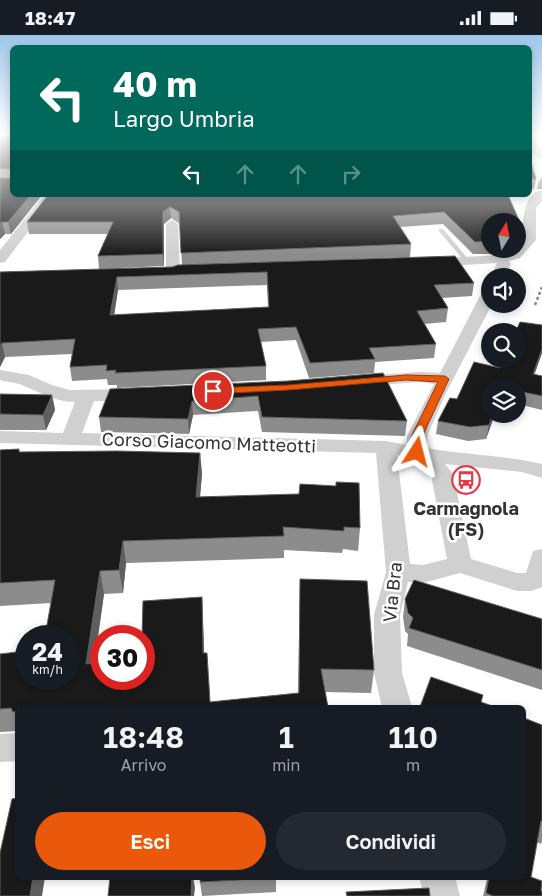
<!DOCTYPE html>
<html lang="it">
<head>
<meta charset="utf-8">
<style>
	body { margin:0; font-family:"Golos Text",sans-serif; background:#242831; color:#f1f3f6; height:100vh; display:flex; flex-direction:column; font-size:19px; white-space:nowrap }
	* { box-sizing:border-box; margin:0 }
	p { font-size:16px; color:#9ea1a6 }
	.icon { flex:none; width:28px; height:28px; fill:none; stroke:currentColor; stroke-width:2; stroke-linecap:round; stroke-linejoin:round }
	.map { position:relative; flex:1; overflow:hidden }
	.side { position:absolute; left:15px; top:670px; width:511px; height:175px; display:flex; flex-direction:column; background:#171b24; border-radius:8px; box-shadow:0 2px 8px #0003 }
	.side>* { flex:none }
	.hud { position:absolute; left:10px; top:10px; width:522px; height:152px; border-radius:8px; box-shadow:0 2px 8px #0003; background:#00695c; color:#fff; overflow:hidden }
	.needle { width:32px; rotate:10deg }
	.fabs { position:absolute; left:481px; top:178px; display:grid; gap:10px }
	.fabs a { display:grid; place-items:center; width:45px; height:45px; border-radius:50%; background:#171b24; box-shadow:0 2px 8px #0003; font-size:25px }
	.speed { position:absolute; left:15px; top:590px; display:flex; gap:10px; font-size:25px; font-weight:700; text-align:center }
	.speed>* { display:grid; place-content:center; width:65px; height:65px; border-radius:50%; background:#171b24; box-shadow:0 2px 8px #0003; line-height:1 }
	.speed small { font-size:12px; font-weight:400 }
	.speed .limit { border:8px solid #d22; background:#fff; color:#111 }
	.pin { position:absolute; display:grid; place-items:center; width:42px; height:42px; color:#fff; margin:-21px; border:2px solid #fff; border-radius:50%; box-shadow:0 1px 5px #0007 }
	.me { position:absolute; width:55px; margin:-28px; rotate:9deg; stroke-linejoin:round; filter:drop-shadow(0 0 4px #0008) }
	.turn { display:flex; align-items:center; gap:18px; height:105px; padding:0 20px; font-size:22px }
	.turn .icon { width:65px; height:65px; stroke-width:2.5 }
	.turn b { display:block; font-size:35px; line-height:42px }
	.lanes { display:flex; align-items:center; height:48px; padding:0 20px; background:#0003; justify-content:center; gap:25px; direction:ltr }
	.lanes .off { opacity:.35 }
	.eta { display:flex; justify-content:space-evenly; align-items:center; height:85px; text-align:center }
	.eta b { font-size:30px; font-weight:600; line-height:35px }
	.primary-button { display:flex; gap:10px; margin-top:auto; padding:10px 20px }
	.primary-button a { flex:1; height:58px; border-radius:30px; background:#ea580c; color:#fff; font-size:20px; font-weight:600; line-height:58px; text-align:center }
	.primary-button a+a { background:#242831; color:#f1f3f6 }
	.status { display:flex; justify-content:space-between; align-items:center; height:35px; padding:0 25px; background:#171b24; direction:ltr }
	.status svg { height:14px; fill:currentColor }
	.map>svg:first-child { display:block }
</style>
</head>
<body>
<div class="status"><b>18:47</b><svg viewBox="0 0 49 12"><path d="M0 12V9h3v3zM5 12V6h3v6zM10 12V3h3v9zM15 12V0h3v12zM26 1h20v11H26zM47 4h2v5h-2z"/></svg></div>
<div class="map">
<svg width="542" height="861" viewBox="0 0 542 861">
	<rect width="100%" height="100%" fill="#fff"/>
	<g fill="none" stroke-linecap="round" stroke-linejoin="round">
		<path fill="#d0d0d0" fill-rule="evenodd" d="M439,194H443L469,225V227H465L439,196Z"/>
		<g fill="#d0d0d0" fill-rule="evenodd">
			<path d="M530,104L533,105L542,115V124C533,122 530,112 530,104Z"/>
			<path d="M542,155V166L536,173V205L520,223L509,226L511,229L505,241H491L497,228L430,232L425,231L423,228L425,225L430,224L500,220L518,214V209L522,204C523,188 522,159 542,155Z"/>
			<path d="M44,160H56L5,227L0,228V215Z"/>
			<path d="M172,185L178,189L180,239L178,242H168L166,239V189Z"/>
			<path d="M490,252V269H492L445,360L427,401V413C465,420 504,420 542,429V443L522,437L445,429L453,439L471,524L517,538H526L533,516L542,514V552L531,556H517L460,538L423,548L408,547L400,580L402,638L412,672H382L374,638V580L386,537L376,418L0,408V396L63,398L75,367C55,367 38,356 19,349C13,347 6,347 0,345V335L29,340L52,350L70,355L136,354L143,356L145,360L143,364L136,366H94L82,398L386,406L407,410V401L434,349L421,347L359,351L353,350L350,346L353,342L359,341L421,337L440,338L482,257L485,254ZM397,420C413,423 421,428 431,440L447,524L423,530L410,529Z"/>
			<path d="M18,698V726L0,727V699Z"/>
			<path d="M419,842H455L460,861H424Z"/>
		</g>
		<path stroke="#888" stroke-width="2.5" stroke-dasharray="3 2.5" stroke-linecap="butt" d="M535,270L542,252"/>
	</g>
	<g fill="#8c8c8c" fill-rule="evenodd">
		<path d="M0,100H12V160H42L11,199H5L0,204Z"/>
		<path d="M530,123L536,144L534,154H530Z"/>
		<path d="M542,142V154H537L539,146Z"/>
		<path d="M48,160H508L520,204L490,186V214H508L489,219H473L443,189L400,192L411,209L410,222L196,230L474,248L472,261L442,263L448,273L446,287L424,289L436,309L434,323L375,327L374,338L309,343L296,305L261,307L266,331V345L117,353V350H108L107,344L72,346L70,332L72,319L5,322L0,332V237L172,232L182,230L180,189L171,183L164,189V231L99,234L98,221L108,199H29L27,187ZM267,250L268,272L114,280L118,255Z"/>
		<path d="M520,287L542,290V318L534,340L542,341V375L518,369V351H490V379H495L486,404L468,406L436,399L438,386L450,363L457,364L474,327L500,333L504,324H518V296H516Z"/>
		<path d="M288,346L407,386L405,401L262,397L258,376L193,380L189,399L101,397L99,382Z"/>
		<path d="M0,359L52,360L55,375L46,395H0Z"/>
		<path d="M19,414L20,417L200,418L202,439L200,462L360,493L358,516L343,514L342,518L284,515V523L126,528L123,558L104,559L94,628L144,644L202,562L204,618L210,667L298,658L300,544L374,635L371,658L325,657L328,672H18V696L0,697V619L69,644L51,568L0,571V415Z"/>
		<path d="M405,564L542,584V655L407,611L408,599L405,596L403,582Z"/>
		<path d="M542,690V806L541,809L537,807L531,842L541,856L542,861H483L487,844L483,842H524Z"/>
		<path d="M276,842V857L202,861L200,847Z"/>
	</g>
	<g fill="#5f5f5f">
		<path d="M31,160H42L11,199L8,187Z"/>
		<path d="M170,172L171,183L164,189V231L163,219V177Z"/>
		<path d="M2,187L5,199L0,204V189Z"/>
		<path d="M522,192L520,204L518,206V197Z"/>
		<path d="M490,214H508L489,219Z"/>
		<path d="M117,242L118,255L112,294L110,280Z"/>
		<path d="M2,308L5,322L0,332V311Z"/>
		<path d="M542,314V318L530,352L533,339Z"/>
		<path d="M52,360L55,375L46,395L43,380Z"/>
		<path d="M192,366L193,380L189,399L188,384Z"/>
		<path d="M493,379H495L486,404L489,390Z"/>
		<path d="M200,418L202,439L198,484L196,462Z"/>
		<path d="M123,506L126,528L123,558L119,535Z"/>
		<path d="M100,536L104,559L91,652L86,629Z"/>
		<path d="M202,562L203,585L205,641L203,618Z"/>
		<path d="M33,842H45L42,861H30Z"/>
		<path d="M192,842H193L195,853L194,861H191Z"/>
	</g>
	<g fill="#1a1a1a" stroke="#5f5f5f" fill-rule="evenodd">
		<path d="M0,100H12V160H31L8,187H2L0,189V143H11V134H0Z"/>
		<path d="M530,123L536,144H530Z"/>
		<path d="M48,160H508L522,192L518,197V186H490V206L475,207L444,177L393,181L411,209L181,218L179,177L170,172L163,177V219L98,221L113,187H27Z"/>
		<path d="M455,221L474,248L434,250L448,273L417,276L436,309L369,313L375,324L310,328L296,292L258,294L266,331L115,338L116,335L106,336L107,330L70,332L75,304L2,308L0,311V237L172,232L178,230ZM267,237L269,272L110,280L117,242Z"/>
		<path d="M520,287L542,290V314L533,339L542,341V361L518,356V351H490V379H493L489,390L470,392L438,386L450,363L457,364L474,327L500,333L504,324H518V296H516Z"/>
		<path d="M383,338L407,386L262,382L258,361L192,366L188,384L99,382L110,354L288,346Z"/>
		<path d="M0,359L52,360L43,380L0,379Z"/>
		<path d="M19,414V417L117,416L200,418L196,462L299,459L300,449L336,451V447L359,448L360,493L344,492V496L283,492L284,501L123,506L119,535L100,536L86,629L101,627V644H144V601H142L143,566L202,562L203,618H207L210,667L299,658L300,544L367,546L374,635L321,634L328,672H18V676L13,677L11,673L0,674V619L26,616V644H69V601H45L55,545L0,548V415Z"/>
		<path d="M414,545L542,584V635L409,593L413,583L408,578L405,564Z"/>
		<path d="M431,642L483,660L481,667L495,672H420Z"/>
		<path d="M524,683L542,690V786H541L531,842L542,846L541,856H542V861H493L486,858L489,842H524Z"/>
		<path d="M18,763V842H33L30,861H0V818L12,764Z"/>
		<path d="M110,842H192L191,861H108Z"/>
		<path d="M201,842H276V843L200,847Z"/>
		<path d="M429,853L430,861H347L346,857Z"/>
	</g>
	<linearGradient id="sky" x2="0" y2="1"><stop stop-color="#9ec6ea"/><stop offset="0.45" stop-color="#fff"/><stop offset="1" stop-color="#fff" stop-opacity="0"/></linearGradient>
	<rect width="542" height="220" fill="url(#sky)"/>
	<path fill="#ea580c" stroke="#983908" d="M406,340L445,341L449,344L423,400V417L417,420L412,417V400L438,347L406,345L288,355L213,359L208,356L213,353L288,350Z"/>
	<defs>
		<symbol id="bus-ring" viewBox="-11 -11 22 22"><circle r="9.5" fill="#fff" stroke="#e63946" stroke-width="1.5"/><path d="M-5-6H5V4H4V6H2V4H-2V6H-4V4H-5ZM-3.5-4V0h7V-4ZM-3.5 1.2v1.5H-2V1.2ZM2 1.2v1.5H3.5V1.2Z" fill="#e63946"/></symbol>
	</defs>
	<g fill-rule="evenodd">
		<use href="#bus-ring" x="450" y="429" width="32" height="32"/>
	</g>
	<g text-anchor="middle" dominant-baseline="central" stroke-width="5" stroke-linejoin="round" paint-order="stroke">
		<g font-size="18" fill="#333" stroke="#fff">
			<text transform="translate(209 407) rotate(2)">Corso Giacomo Matteotti</text>
			<text transform="translate(392 557) rotate(-84)">Via Bra</text>
		</g>
		<g font-size="18" font-weight="bold" fill="#333" stroke="#fff">
			<text x="466" y="473">Carmagnola<tspan x="466" dy="21">(FS)</tspan></text>
		</g>
	</g>
</svg>
<div class="fabs">
<a><svg class="needle" viewBox="-14 -14 28 28"><path d="M0-13l5 13h-10z" fill="#e53935"/><path d="M0 13l5-13h-10z" fill="#9ea1a6"/></svg></a>
<a><svg class="icon" aria-label="sound" viewBox="0 0 24 24"><path d="M4 9h4l5-4v14l-5-4H4zM17 9q2 3 0 6"/></svg></a>
<a><svg class="icon" aria-label="search" viewBox="0 0 24 24"><circle cx="10" cy="10" r="6"/><path d="M15 15l6 6"/></svg></a>
<a><svg class="icon" aria-label="layers" viewBox="0 0 24 24"><path d="M12 4l9 5-9 5-9-5zM3 14l9 5 9-5"/></svg></a>
</div>
<div class="speed"><div>24<small>km/h</small></div><div class="limit">30</div></div>
<div class="pin" style="left:213px;top:356px;background:#d93025"><svg class="icon" aria-label="arrive" viewBox="0 0 24 24"><path d="M6 21V4h12l-3 4 3 4H6"/></svg></div>
<svg class="me" style="left:417px;top:417px" viewBox="-20 -20 40 40"><path d="M0-17L14 15 0 8-14 15z" fill="#ea580c" stroke="#fff" stroke-width="4"/></svg>
<div class="hud">
<div class="turn"><svg class="icon" aria-label="left" viewBox="0 0 24 24"><path d="M17 20v-9H6M10 6l-5 5 5 5"/></svg><div><b>40 m</b>Largo Umbria</div></div>
<div class="lanes"><svg class="icon" aria-label="left" viewBox="0 0 24 24"><path d="M17 20v-9H6M10 6l-5 5 5 5"/></svg><svg class="icon off" aria-label="ahead" viewBox="0 0 24 24"><path d="M12 20V5M6 11l6-6 6 6"/></svg><svg class="icon off" aria-label="ahead" viewBox="0 0 24 24"><path d="M12 20V5M6 11l6-6 6 6"/></svg><svg class="icon off" aria-label="right" viewBox="0 0 24 24"><path d="M7 20v-9h11M14 6l5 5-5 5"/></svg></div>
</div>
<section class="side">
<div class="eta">
<div><b>18:48</b><p>Arrivo</p></div>
<div><b>1</b><p>min</p></div>
<div><b>110</b><p>m</p></div>
</div>
<div class="primary-button"><a>Esci</a><a>Condividi</a></div>
</section>
</div>
</body>
</html>
